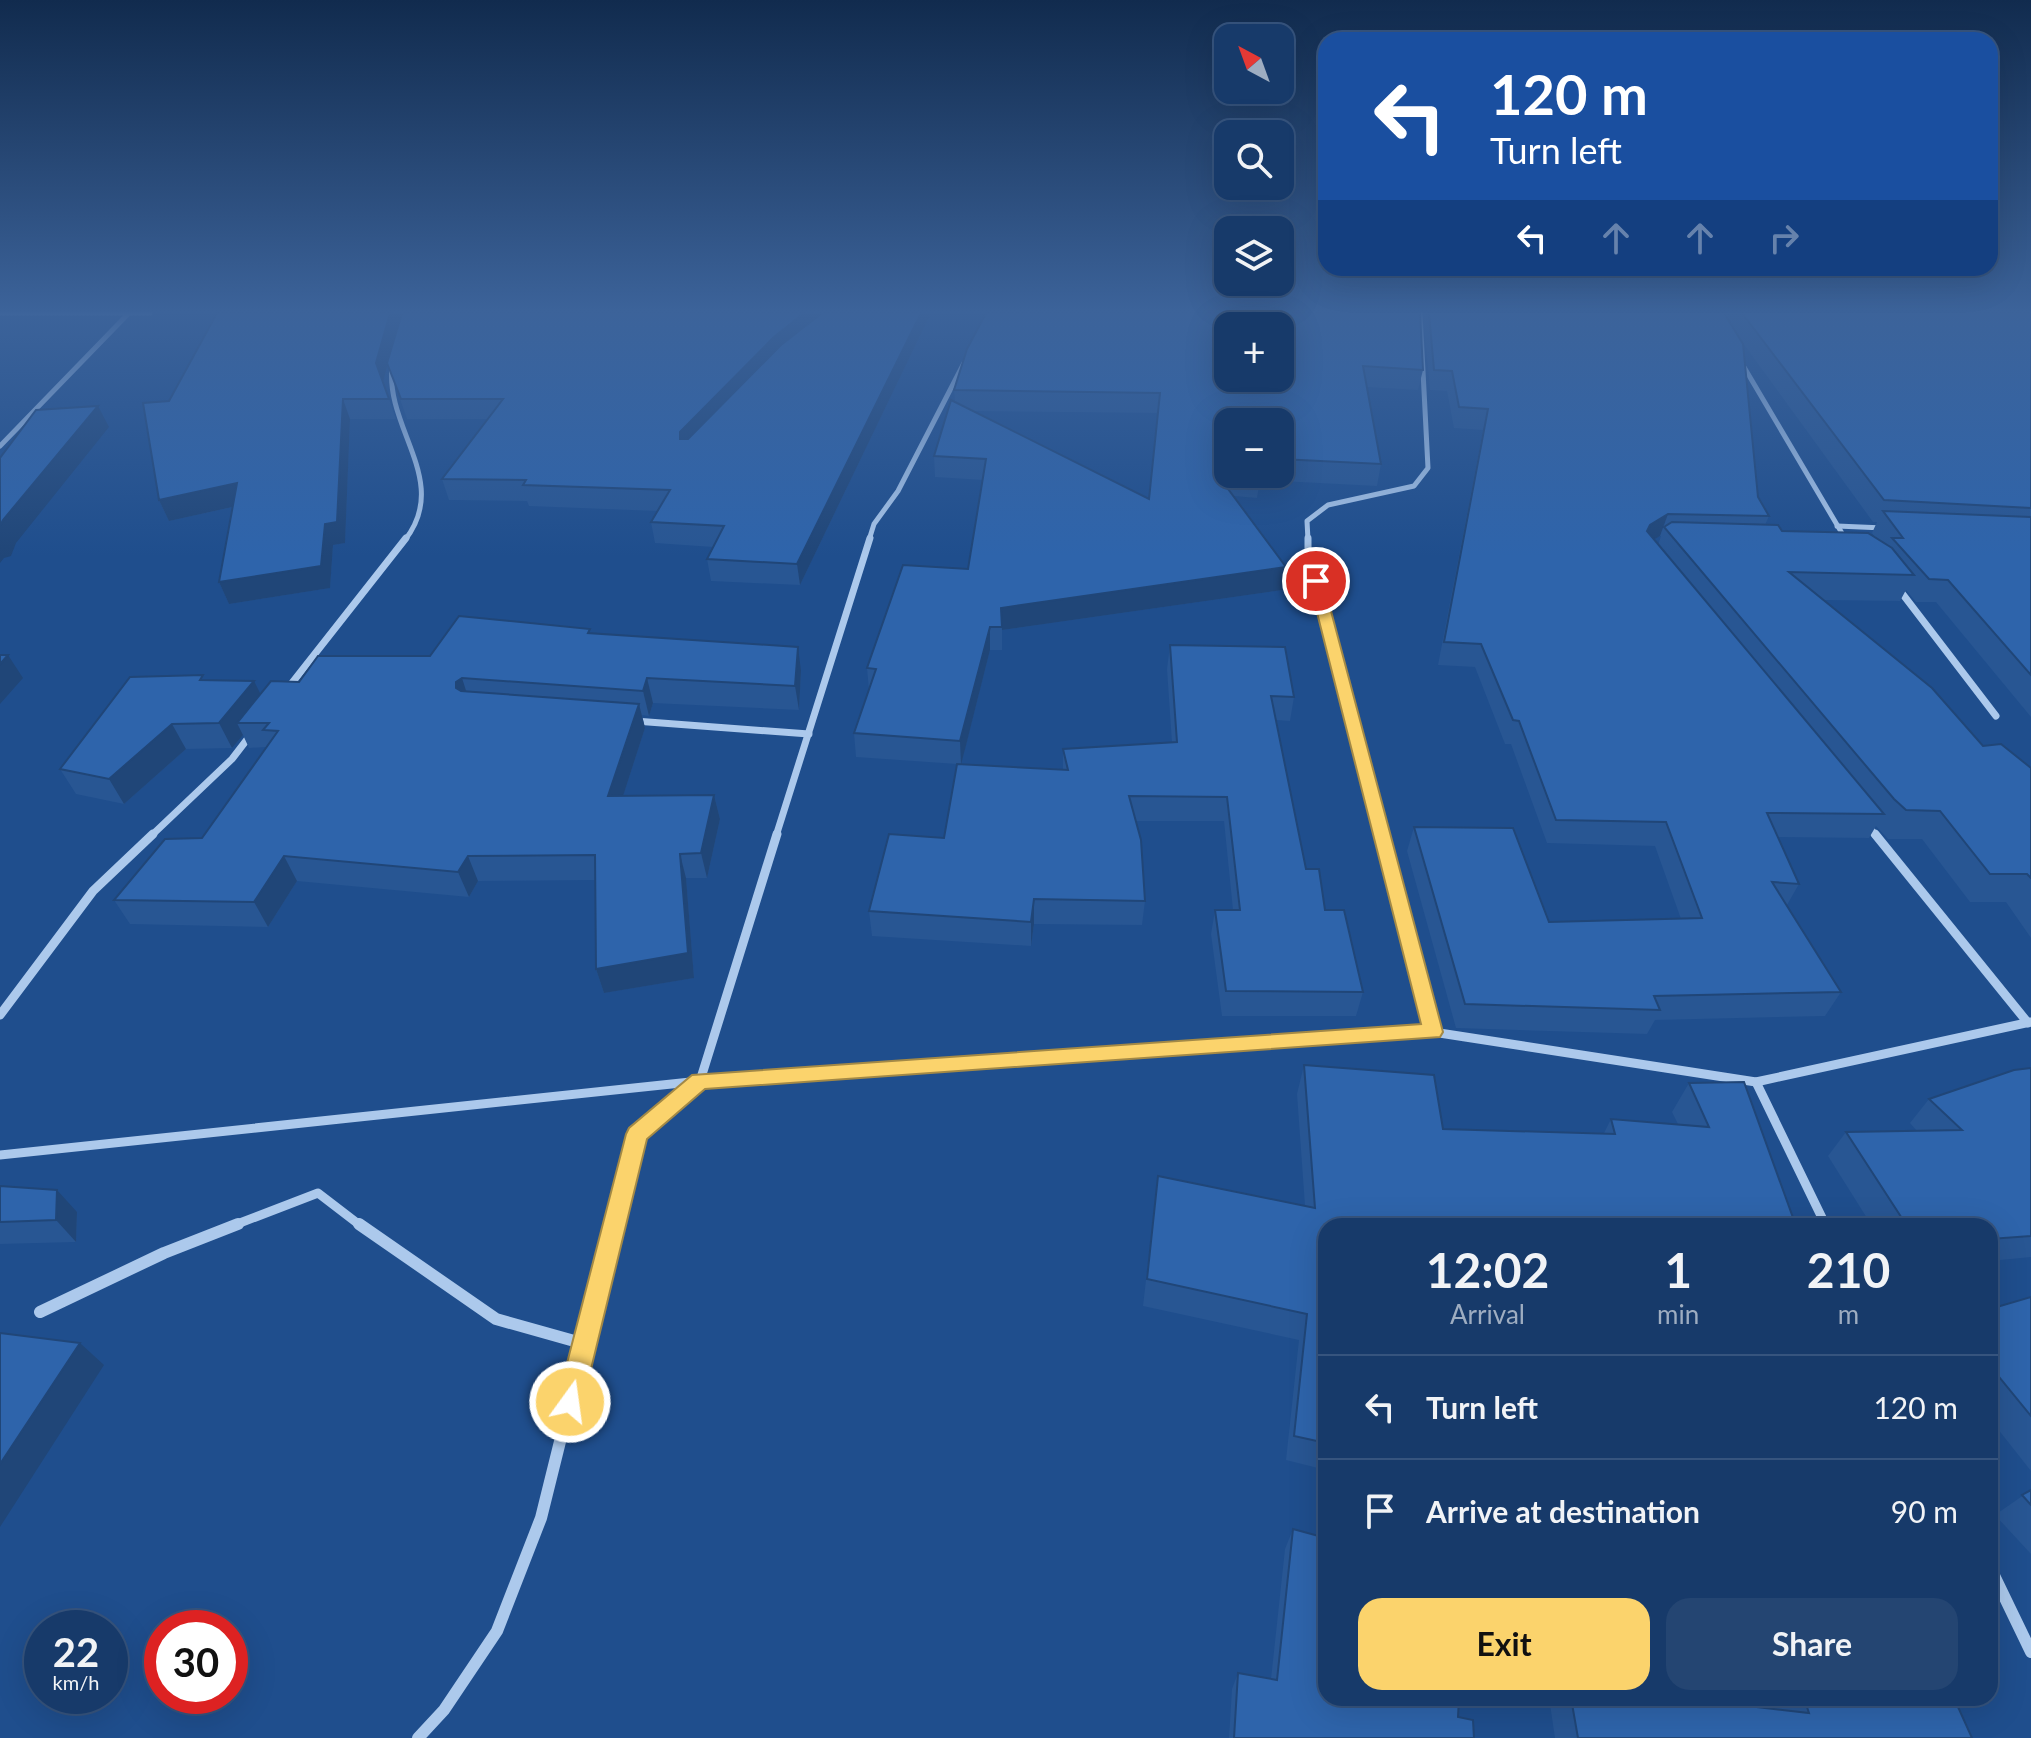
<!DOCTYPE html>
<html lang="en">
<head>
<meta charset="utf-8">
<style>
	body { margin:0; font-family:Lato,sans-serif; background:#244572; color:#f1f3f6; height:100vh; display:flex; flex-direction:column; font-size:30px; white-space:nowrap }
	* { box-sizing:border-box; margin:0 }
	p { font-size:26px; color:#9eadc1 }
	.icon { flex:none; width:44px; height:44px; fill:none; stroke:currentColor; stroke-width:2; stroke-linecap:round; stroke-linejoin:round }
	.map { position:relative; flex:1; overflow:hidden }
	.panel { position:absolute; left:1318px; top:1218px; width:680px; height:488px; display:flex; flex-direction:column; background:#173a6a; border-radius:24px; box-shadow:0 8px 32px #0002,0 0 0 2px #36547e }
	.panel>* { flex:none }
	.guide { position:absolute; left:1318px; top:32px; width:680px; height:244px; border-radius:24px; box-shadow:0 8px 32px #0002,0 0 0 2px #36547e; background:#1a4fa0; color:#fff; overflow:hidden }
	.needle { width:52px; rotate:319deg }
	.buttons { position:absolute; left:1214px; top:24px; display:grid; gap:16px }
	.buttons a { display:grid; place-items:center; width:80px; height:80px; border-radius:16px; background:#173a6a; box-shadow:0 8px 32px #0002,0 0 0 2px #36547e; font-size:40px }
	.speed { position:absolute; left:24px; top:1610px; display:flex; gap:16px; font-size:40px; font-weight:700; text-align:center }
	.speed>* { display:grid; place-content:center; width:104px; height:104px; border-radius:50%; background:#173a6a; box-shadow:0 8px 32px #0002,0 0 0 2px #36547e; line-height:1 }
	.speed small { font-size:20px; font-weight:400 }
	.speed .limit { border:12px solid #d22; background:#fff; color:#111 }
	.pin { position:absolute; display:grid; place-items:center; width:68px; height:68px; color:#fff; margin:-34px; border:4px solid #fff; border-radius:50%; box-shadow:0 2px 8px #0007 }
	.me { position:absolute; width:88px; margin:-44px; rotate:14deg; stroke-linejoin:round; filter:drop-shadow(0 0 6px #0008) }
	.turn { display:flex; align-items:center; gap:28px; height:168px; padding:0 40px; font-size:36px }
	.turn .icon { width:104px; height:104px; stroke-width:2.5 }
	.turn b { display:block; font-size:56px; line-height:68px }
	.lanes { display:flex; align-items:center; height:76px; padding:0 40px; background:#0003; justify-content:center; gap:40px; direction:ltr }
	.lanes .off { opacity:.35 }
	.eta { display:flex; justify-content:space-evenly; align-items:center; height:136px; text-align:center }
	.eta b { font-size:48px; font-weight:700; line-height:56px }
	.button { display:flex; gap:16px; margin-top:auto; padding:16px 40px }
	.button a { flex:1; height:92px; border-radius:24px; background:#fbd36c; color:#111; font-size:32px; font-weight:700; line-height:92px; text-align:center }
	.button a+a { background:#244572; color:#f1f3f6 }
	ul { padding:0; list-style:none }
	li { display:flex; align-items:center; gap:24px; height:104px; padding:0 40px; border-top:2px solid #36547e }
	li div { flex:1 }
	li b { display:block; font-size:30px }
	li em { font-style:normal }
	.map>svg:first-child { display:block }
</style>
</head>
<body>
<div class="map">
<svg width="2031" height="1738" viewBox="0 0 2031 1738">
	<rect width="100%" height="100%" fill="#1f4e8d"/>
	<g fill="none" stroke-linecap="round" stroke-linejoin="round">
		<g stroke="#acc9ec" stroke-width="5">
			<path d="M0,313H150"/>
			<path d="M1741,362L1846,540"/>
			<path d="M392,366C385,429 451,481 405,540"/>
			<path d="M0,446L128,314"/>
			<path d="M1837,526L1884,528"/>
			<path d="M869,540L874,524L898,491L964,363"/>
			<path d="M1308,540L1307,521L1328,505L1414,486L1428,468L1420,313"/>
		</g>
		<g stroke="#acc9ec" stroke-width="7">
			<path d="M1308,538V551L1382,836"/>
			<path d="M1898,588L1996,716"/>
			<path d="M288,688L406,538"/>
			<path d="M635,721L809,734"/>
			<path d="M1867,825L1876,836"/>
			<path d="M151,836L232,759L252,733"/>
			<path d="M776,836L870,538"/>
		</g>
		<g stroke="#acc9ec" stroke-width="9">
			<path d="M1382,834L1433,1032"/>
			<path d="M1875,834L2028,1023"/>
			<path d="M0,1015L93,891L153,834"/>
			<path d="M1756,1082L1826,1226"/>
			<path d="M0,1155L700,1081L1433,1032L1756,1082L2031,1022"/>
			<path d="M232,1226L318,1193L361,1226"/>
			<path d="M614,1226L637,1134L700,1081L777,834"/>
		</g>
		<g stroke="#acc9ec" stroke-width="12">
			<path d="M359,1224L496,1319L585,1344"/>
			<path d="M40,1312L164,1253L238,1224"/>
			<path d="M1990,1567L2031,1652"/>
			<path d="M418,1738L444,1710L497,1631L541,1518L614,1224"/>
		</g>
	</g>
	<g fill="#285693" fill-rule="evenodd">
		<path d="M217,313H398L400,319L402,313H931L800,585L711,581L707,559L713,547L655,543L651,522L657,511L529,506L527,501L449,500L442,479L487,419H407L388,364L383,382L396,419H350L345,543L333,545L330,588L229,604L219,582L233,507L169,521L159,500L169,401Z"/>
		<path d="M986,313L1423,370L1418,390L1367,387L1381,464L1377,486L1260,480L1257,498L1234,496L1286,567L1282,590L1002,630V650H990L961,764L1063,769V749L1172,743L1167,669L1170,645L1294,697L1290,721L1276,720L1306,869L1363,992L1356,1016H1222L1211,934L1215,910H1233L1224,821H1136L1145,901L1142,925L1034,924L1031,946L872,936L869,911L944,838L957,764L856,757L854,733L869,690L867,668L968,569L983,480L935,477L934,456L955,402L954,390ZM973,411L1158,413L1149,499ZM1280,422V474H1228Z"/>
		<path d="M1423,313H2031V717L1936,602H1916L1906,590L1900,601L1824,600L1983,746L2031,768V938L2006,902H1970L1922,839H1888L1876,826L1869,838L1778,837L1799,884L1787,905L1841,992L1825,1016L1655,1020L1647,1034L1456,1028L1407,851L1414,827L1549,922L1681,919L1655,846L1547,843L1511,744H1505L1475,667L1438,665L1483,430L1454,428L1447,391L1430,390ZM1740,339L1873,522H1877L1872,533L1875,537L1782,531L1765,525L1769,516L1758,497ZM1660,536H1661L1658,545L1654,539Z"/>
		<path d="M591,634L801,671L799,710L653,703L649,716L642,715L645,728L623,796L714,795L720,819L707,878H686L694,978L604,993L596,969L595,880L478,881L469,897L297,881L268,927L130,924L114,900L202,838L266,747L249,748L243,735L232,748L186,749L124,804L76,794L60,769L205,680L261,694L299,682L430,656Z"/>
		<path d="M1304,1065L1443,1129L1604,1133L1611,1119L1678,1124L1672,1112L1689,1083L1796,1226H1326V1470L1286,1460L1299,1340L1143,1306L1158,1176L1305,1206L1297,1094Z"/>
		<path d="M2031,1068V1257L1990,1261V1226H1872L1828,1156L1846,1132L1917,1131L1910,1123L1929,1099Z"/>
		<path d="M0,1186L77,1212L76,1242L0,1244Z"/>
		<path d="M2031,1297V1471L1990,1419V1309Z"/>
		<path d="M2031,1490V1554L1995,1515Z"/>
		<path d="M1293,1529L1458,1717L1474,1738H1229L1232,1689L1238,1673L1271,1679L1285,1549Z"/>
		<path d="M1556,1698H1679L1773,1709L1770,1698H1954L1972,1738H1555L1550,1704Z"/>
	</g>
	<g fill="#204678">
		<path d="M390,313H398L400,319L383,382L376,363Z"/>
		<path d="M804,313H830L684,452L680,439V432L774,337Z"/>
		<path d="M921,313H931L800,585L797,564Z"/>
		<path d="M343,399L350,419L345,543L333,545L330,588L229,604L219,582Z"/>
		<path d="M98,406L109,427L16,543L11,556L4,558L0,563V526L3,520Z"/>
		<path d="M237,483L246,504L169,521L159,500Z"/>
		<path d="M1668,514L1660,536L1641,547L1650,525Z"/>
		<path d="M1286,567L1282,590L1002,630L1001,608Z"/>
		<path d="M990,627V650L961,765L960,741Z"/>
		<path d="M798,647L801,671L799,710L795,686Z"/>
		<path d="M8,655L23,678L0,704V664Z"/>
		<path d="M462,678L470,703L456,688V682Z"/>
		<path d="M647,678L653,703L649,716L643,691Z"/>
		<path d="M254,681L266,705L237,723L243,735L232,748L219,723Z"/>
		<path d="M639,704L645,728L615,821L608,796Z"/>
		<path d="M172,724L186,749L124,804L109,779Z"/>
		<path d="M714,795L720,819L707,878L701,853Z"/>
		<path d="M680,854L686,878L694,978L604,993L596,969Z"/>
		<path d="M284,856L297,881L268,927L254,902Z"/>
		<path d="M468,856L478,881L469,897L458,872Z"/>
		<path d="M1034,899V924L1031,946V922Z"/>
		<path d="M57,1190L77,1212L76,1242L56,1220Z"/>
		<path d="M80,1343L104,1365L0,1527V1464Z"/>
	</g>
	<g fill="#2e64ab" stroke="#204678" stroke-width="2" fill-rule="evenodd">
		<path d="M217,313H390L376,363L389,399H343L337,522L325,524L321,566L219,582L237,483L159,500L143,403L169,401Z"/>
		<path d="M402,313H804L774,337L680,432V439H688L781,345L822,313H921L797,564L707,559L724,526L651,522L670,490L523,485L526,480L442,479L503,399H401L387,363Z"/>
		<path d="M986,313H1420L1423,370L1363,366L1381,464L1280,459V422H1228V474H1260V476L1217,474L1286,567L1001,608L1002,627H990L960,741L854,733L876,669L867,668L903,565L968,569L986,459L934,456L951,400L1149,499L1160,393L954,390L967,349ZM1228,326H1280V378H1228Z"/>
		<path d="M1429,313H1724L1743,344L1758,497L1769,516L1668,514L1650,525L1647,531L1884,814L1767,813L1799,884L1772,882L1841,992L1654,996L1660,1010L1465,1004L1414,827L1513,828L1549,922L1702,918L1666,822L1556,820L1519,721L1513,720L1481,644L1444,642L1488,409L1459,407L1452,371L1434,370Z"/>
		<path d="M1742,313H2031V508L1884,500Z"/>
		<path d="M98,406L3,520L0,526V458L36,410Z"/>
		<path d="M1883,511L2031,517V675L1948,580L1929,579L1892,538H1903Z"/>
		<path d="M1672,522L1778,525L1782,531L1868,533L1892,548L1914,575L1789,572L1932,688L1983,746L2001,744L2031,768V878L2027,874H1990L1940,811L1906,810L1894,799L1664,527Z"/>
		<path d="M459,616L590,629L588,633L798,647L795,686L647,678L643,691L462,678L456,682V688L461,691L639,704L608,796L714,795L701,853L680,854L688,953L596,969L595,855L468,856L458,872L284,856L254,902L114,900L165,839L202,838L278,731L263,730L269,723H237L271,681L299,682L318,656H430Z"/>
		<path d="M1170,645L1285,647L1294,697L1271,696L1306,869H1319L1325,910H1344L1363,992L1226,991L1215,910H1240L1227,797L1129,796L1141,840L1145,901L1034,899L1031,922L869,911L889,834L944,838L957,764L1068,770L1063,749L1177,742Z"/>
		<path d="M0,655H8L0,664Z"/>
		<path d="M203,675L200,680L254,681L219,723L172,724L109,779L60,769L130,677Z"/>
		<path d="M1304,1065L1434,1075L1443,1129L1615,1134L1611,1119L1709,1127L1689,1083L1744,1082L1796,1226H1692L1622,1220L1624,1226H1326V1443L1294,1436L1307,1314L1147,1279L1158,1176L1315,1208Z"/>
		<path d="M2031,1068V1236L1990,1239V1226H1907L1846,1132L1962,1130L1929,1099L2014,1070Z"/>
		<path d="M0,1186L57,1190L56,1220L0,1222Z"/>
		<path d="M2031,1297V1416L1990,1366V1309Z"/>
		<path d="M0,1333L80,1343L0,1464Z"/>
		<path d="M2031,1490V1505L2022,1495Z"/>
		<path d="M1293,1529L1326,1538V1698H1459L1458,1717L1473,1720L1474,1738H1234L1238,1673L1277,1680Z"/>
		<path d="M1571,1698H1679L1809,1713L1804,1698H1954L1972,1738H1578Z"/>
	</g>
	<linearGradient id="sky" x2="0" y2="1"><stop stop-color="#112b4e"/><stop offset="0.56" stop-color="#3c639a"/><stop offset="1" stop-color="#3c639a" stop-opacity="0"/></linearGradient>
	<rect width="2031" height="556" fill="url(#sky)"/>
	<path fill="#fbd36c" stroke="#a38946" stroke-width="2" d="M1316,577L1323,581L1443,1032L1440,1037L705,1089L647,1139L583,1402L580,1411L570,1414L561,1411L557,1402L626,1134L629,1128L692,1075L1421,1024L1309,581Z"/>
</svg>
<div class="buttons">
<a><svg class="needle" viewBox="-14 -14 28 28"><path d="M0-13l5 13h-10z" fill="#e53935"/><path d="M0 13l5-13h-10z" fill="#9eadc1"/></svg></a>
<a><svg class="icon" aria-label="search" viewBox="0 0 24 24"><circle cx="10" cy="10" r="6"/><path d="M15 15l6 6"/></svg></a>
<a><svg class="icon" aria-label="layers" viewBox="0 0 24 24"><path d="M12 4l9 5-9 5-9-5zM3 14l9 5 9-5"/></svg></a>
<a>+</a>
<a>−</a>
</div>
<div class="speed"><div>22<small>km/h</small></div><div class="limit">30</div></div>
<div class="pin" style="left:1316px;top:581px;background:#d93025"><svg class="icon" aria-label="arrive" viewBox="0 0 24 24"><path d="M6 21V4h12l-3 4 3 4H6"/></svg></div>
<svg class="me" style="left:570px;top:1402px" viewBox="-20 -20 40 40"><circle r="17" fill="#fbd36c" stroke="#fff" stroke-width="3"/><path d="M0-11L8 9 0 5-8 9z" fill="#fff"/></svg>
<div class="guide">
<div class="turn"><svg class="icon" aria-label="left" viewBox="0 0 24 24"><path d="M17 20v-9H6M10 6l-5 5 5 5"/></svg><div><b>120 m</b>Turn left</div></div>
<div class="lanes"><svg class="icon" aria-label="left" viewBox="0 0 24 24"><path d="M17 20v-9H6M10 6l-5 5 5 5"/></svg><svg class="icon off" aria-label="ahead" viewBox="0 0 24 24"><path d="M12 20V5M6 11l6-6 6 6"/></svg><svg class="icon off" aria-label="ahead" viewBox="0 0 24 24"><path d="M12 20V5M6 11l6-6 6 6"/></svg><svg class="icon off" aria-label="right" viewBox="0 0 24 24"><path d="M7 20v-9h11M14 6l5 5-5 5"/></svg></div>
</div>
<section class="panel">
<div class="eta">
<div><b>12:02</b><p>Arrival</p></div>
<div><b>1</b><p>min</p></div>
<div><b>210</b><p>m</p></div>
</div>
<ul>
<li><svg class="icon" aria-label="left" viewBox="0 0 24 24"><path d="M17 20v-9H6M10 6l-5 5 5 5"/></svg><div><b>Turn left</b></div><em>120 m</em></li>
<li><svg class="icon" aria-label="arrive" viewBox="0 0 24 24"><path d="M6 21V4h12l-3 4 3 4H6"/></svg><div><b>Arrive at destination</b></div><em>90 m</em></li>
</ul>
<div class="button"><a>Exit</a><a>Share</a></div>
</section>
</div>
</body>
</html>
